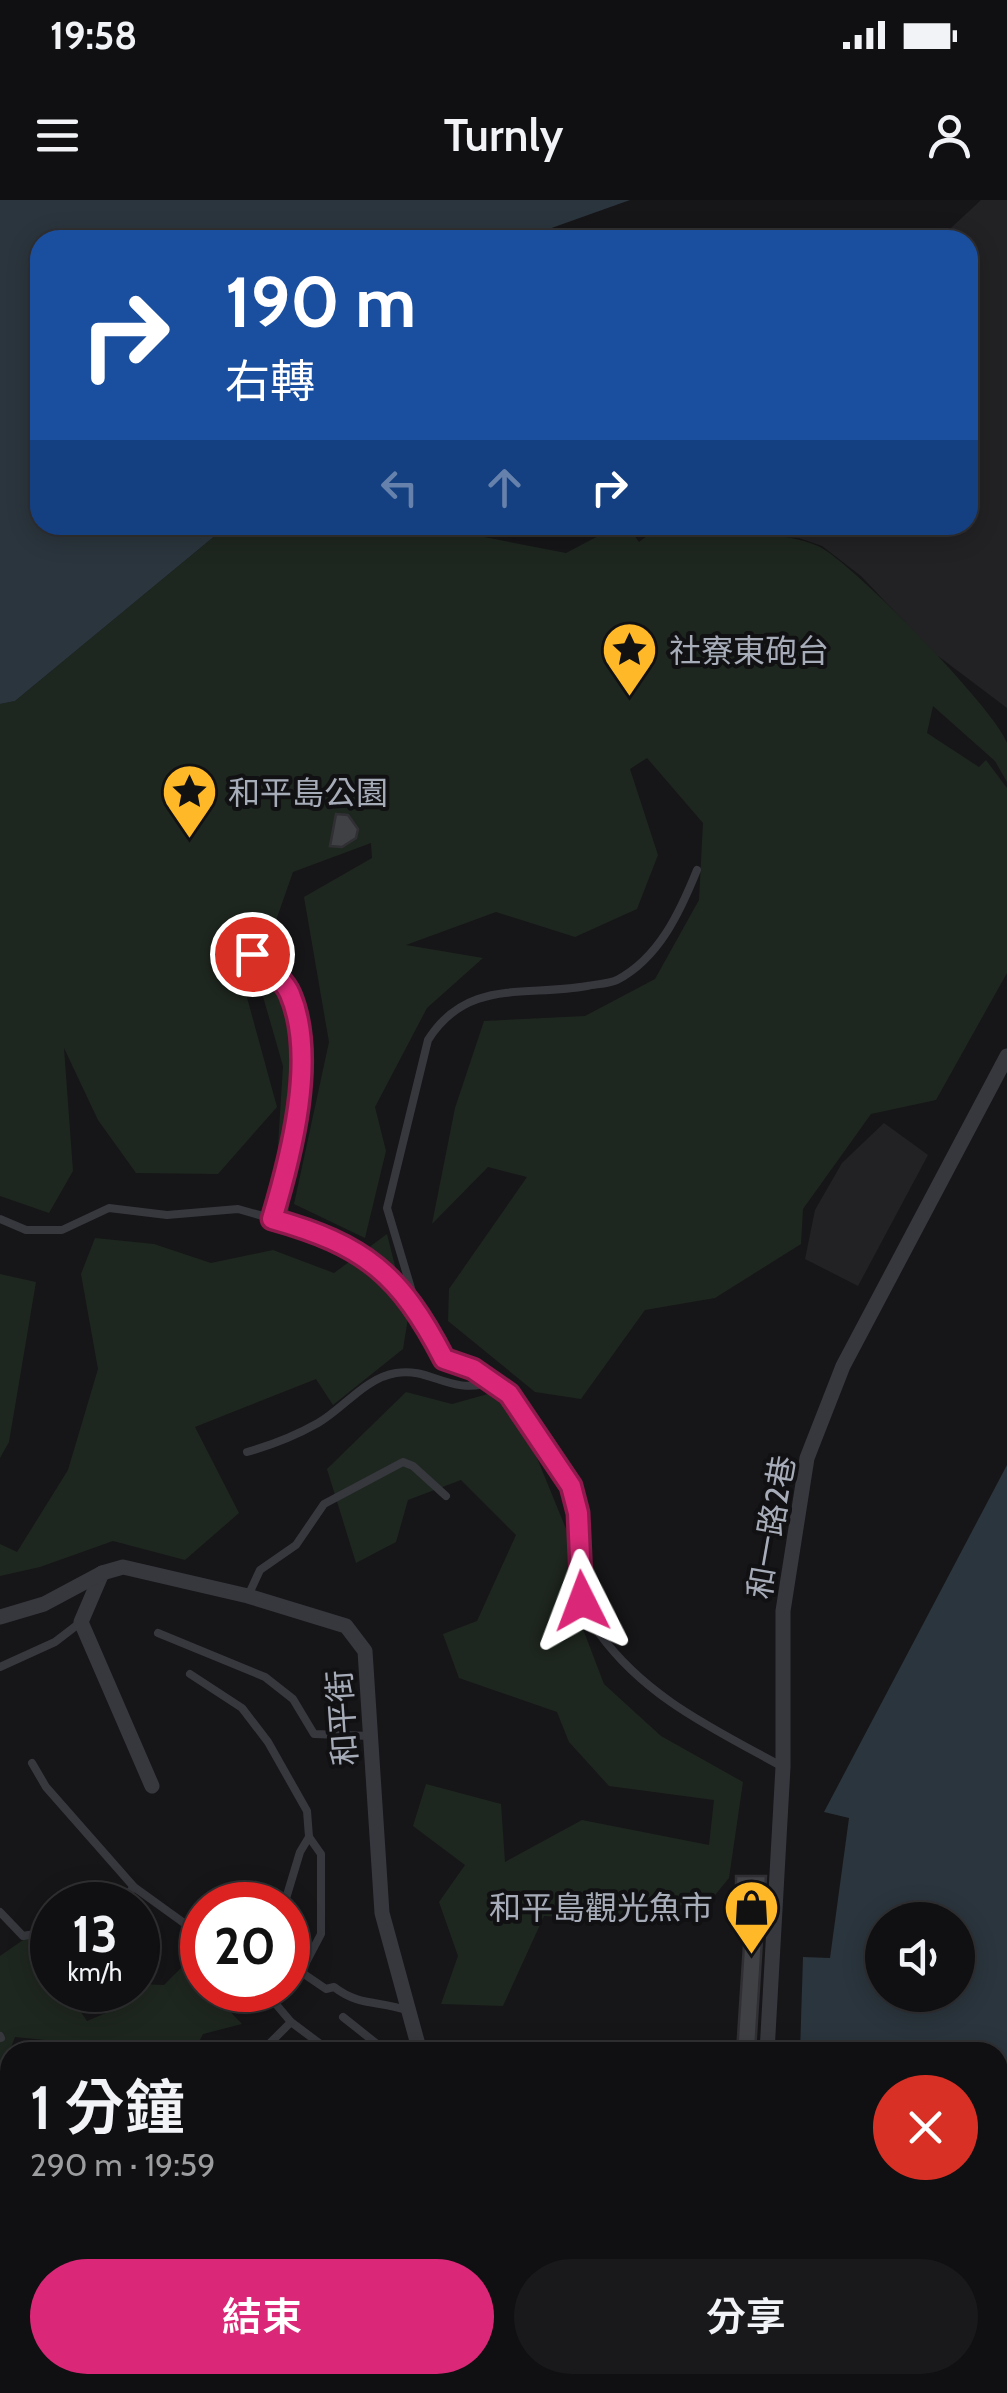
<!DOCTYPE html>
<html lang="zh-TW">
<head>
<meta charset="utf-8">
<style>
	body { margin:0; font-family:Cabin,"Noto Sans TC",sans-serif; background:#19191b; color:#f1f3f6; height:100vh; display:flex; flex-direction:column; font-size:38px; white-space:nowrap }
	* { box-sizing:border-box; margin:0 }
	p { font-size:32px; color:#9c9d9f }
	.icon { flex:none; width:55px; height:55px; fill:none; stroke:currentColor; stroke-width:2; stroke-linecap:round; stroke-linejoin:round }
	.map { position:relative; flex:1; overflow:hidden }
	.drawer { position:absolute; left:0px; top:1842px; width:1008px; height:352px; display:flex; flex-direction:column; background:#101012; border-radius:30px 30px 0 0; box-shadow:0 5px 25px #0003,0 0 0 2px #303032 }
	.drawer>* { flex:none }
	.hud { position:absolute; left:30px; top:30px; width:948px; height:305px; border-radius:30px; box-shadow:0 5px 25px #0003,0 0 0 2px #303032; background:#1a4fa0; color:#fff; overflow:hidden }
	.controls { position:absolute; left:865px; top:1702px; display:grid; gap:20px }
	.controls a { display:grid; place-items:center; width:110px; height:110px; border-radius:50%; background:#101012; box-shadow:0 5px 25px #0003,0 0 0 2px #303032; font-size:50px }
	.speed { position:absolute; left:30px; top:1682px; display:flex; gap:20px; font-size:50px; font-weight:700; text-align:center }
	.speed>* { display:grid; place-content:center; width:130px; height:130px; border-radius:50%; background:#101012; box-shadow:0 5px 25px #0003,0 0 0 2px #303032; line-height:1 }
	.speed small { font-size:25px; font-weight:400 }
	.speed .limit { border:15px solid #d22; background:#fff; color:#111 }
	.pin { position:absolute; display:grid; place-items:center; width:85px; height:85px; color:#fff; margin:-42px; border:5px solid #fff; border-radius:50%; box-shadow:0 2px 10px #0007 }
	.me { position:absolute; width:110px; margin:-55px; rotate:357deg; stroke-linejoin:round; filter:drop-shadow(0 0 8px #0008) }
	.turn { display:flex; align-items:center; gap:35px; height:210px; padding:0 30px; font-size:45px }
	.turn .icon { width:130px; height:130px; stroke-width:2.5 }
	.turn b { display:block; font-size:70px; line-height:85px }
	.lanes { display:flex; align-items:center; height:95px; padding:0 30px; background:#0003; justify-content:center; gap:50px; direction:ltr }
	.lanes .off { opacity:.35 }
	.round { display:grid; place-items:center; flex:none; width:105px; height:105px; border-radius:52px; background:#19191b }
	.head { display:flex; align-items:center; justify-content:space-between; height:170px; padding:0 30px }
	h1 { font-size:60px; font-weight:600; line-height:75px }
	.cta { display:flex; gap:20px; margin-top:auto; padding:20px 30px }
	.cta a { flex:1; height:115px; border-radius:60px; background:#db2777; color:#fff; font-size:40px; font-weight:600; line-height:115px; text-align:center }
	.cta a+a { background:#19191b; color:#f1f3f6 }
	.status { display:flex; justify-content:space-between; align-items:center; height:70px; padding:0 50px; background:#101012; direction:ltr }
	.status svg { height:28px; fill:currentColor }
	header { display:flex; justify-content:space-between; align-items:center; height:130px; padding:0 30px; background:#101012; font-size:45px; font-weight:600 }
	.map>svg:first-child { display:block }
</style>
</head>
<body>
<div class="status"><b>19:58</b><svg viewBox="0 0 49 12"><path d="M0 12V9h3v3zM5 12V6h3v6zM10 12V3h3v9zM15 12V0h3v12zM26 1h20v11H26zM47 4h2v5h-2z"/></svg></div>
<header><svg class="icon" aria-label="menu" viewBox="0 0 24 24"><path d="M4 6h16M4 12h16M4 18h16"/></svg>Turnly<svg class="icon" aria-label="person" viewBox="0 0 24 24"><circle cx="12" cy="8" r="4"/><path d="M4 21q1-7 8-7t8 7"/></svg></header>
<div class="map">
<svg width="1007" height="2193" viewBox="0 0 1007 2193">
	<rect width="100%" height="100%" fill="#161618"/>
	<g fill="#222225">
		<path d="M981,0H1007V508L934,453L861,376L822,346L799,338L713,335L705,325H968V40H938Z"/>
		<path d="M884,923L928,955L858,1086L805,1059L815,1010L842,963Z"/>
	</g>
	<g fill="#1e271f">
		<path d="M228,325H422L566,353L619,325H627L639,342L661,325H703L712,337C746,334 786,332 818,346C850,360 997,511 1007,543C1007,554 1007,571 1007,582L995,561L933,506L927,533L979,567L986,560L1007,588V773L936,900L871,914L803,1009L801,1044L715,1098L645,1110L581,1199L535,1192L448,1121L449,1089L527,977L488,967L432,1024L455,908L484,821L585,816L655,779L699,700L703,623L647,558L630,569L658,655L637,709L575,737L496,712L406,745L483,758L427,808L375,907L386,951L365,1038L294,1004L329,842L304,697L372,658L371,643L293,672L273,729L303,881L288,980L289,1017L265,1009L277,962L283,866L262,793L238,780L245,790L277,907L218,974L136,973L98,920L64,848L73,971L49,1013L0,996V504L15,501Z"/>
		<path d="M387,1034L408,1118L403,1149L333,1205L316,1179L195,1227L239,1313L185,1360L113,1341L40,1367L0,1376V1344L17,1352L68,1270L98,1169L81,1074L95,1038L154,1044L211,1063L273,1050L334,1073Z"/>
		<path d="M0,1074L36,1082L9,1242L0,1258Z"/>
		<path d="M406,1192L452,1204L495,1192L528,1236L571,1341L570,1395L604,1484L661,1536L743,1582L729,1678L711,1700L605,1719L544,1716L503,1806L441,1804L458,1756L439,1702L465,1665L413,1626L426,1584L501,1604L505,1662L582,1620L709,1645L714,1600L609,1586L569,1542L557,1512L459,1478L443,1434L477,1421L516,1335L461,1280L408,1300L396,1342L356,1363L327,1269Z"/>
		<path d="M52,1720V1790H66L87,1821L113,1810L121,1790H138V1784L164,1785L185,1764L202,1783V1790H209L242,1824L203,1834L194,1852H125L124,1848L15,1837L0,1877V1756Z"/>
	</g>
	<g fill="#2b353d" fill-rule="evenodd">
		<path d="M0,0H630L518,40H40V325H228L15,501L0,504Z"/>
		<path d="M1007,1265V1955L998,2006V1852H800L803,1757L830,1758L849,1618L824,1612ZM882,1720H958V1795H882Z"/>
		<path d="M777,2185H997V2193H773Z"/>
	</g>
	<g fill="#404145" stroke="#303034" stroke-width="2.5">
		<path d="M336,614L348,615L358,629L356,638L342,647L330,646Z"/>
		<path d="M736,1676H766L755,1852H737L747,1699L736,1685Z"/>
		<path d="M1007,2038V2193H1003L998,2039Z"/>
		<path d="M10,2096V2185H33L34,2193H0V2097Z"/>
	</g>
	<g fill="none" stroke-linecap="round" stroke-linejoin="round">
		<g stroke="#37383e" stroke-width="8">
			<path d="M697,670C680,712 659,758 617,780C608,784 596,784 587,786C525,797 467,778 428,840L387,1008L416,1105L444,1159C467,1167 486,1176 505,1191C529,1210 574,1284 578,1315C583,1356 573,1398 599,1433C646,1498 714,1529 783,1567"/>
			<path d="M252,754C264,765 284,779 290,794C317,857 290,956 272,1019"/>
			<path d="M0,1019L26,1030H62L109,1008L167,1015L238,1009L323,1033L366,1055L389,1084L416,1105"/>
			<path d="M247,1252C272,1245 295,1236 318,1223C344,1208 365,1178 396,1173C431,1167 450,1196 493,1182"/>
			<path d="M248,1396L260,1370L296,1345L324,1304L403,1262L413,1266L446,1296"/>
			<path d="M158,1433L265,1477L293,1499L314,1534L371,1536"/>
			<path d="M0,1467L55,1442L81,1422"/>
			<path d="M190,1474L242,1508L268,1542L307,1611L309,1637L321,1654V1734L301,1772L326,1789L334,1787C360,1807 379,1800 409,1811"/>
			<path d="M32,1563L46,1587L134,1687L202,1736"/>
			<path d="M118,1705L134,1687"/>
			<path d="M284,1705L300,1652L309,1637"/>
			<path d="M0,1712L23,1736L52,1731"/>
			<path d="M264,1790L291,1822L331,1852"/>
			<path d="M343,1817L387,1852"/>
			<path d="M0,1836L1,1838"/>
			<path d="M261,1852L291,1822"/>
			<path d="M0,2081L10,2091"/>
			<path d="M483,2185L488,2193"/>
			<path d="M68,2193V2185"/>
		</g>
		<g stroke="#37383e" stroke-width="15">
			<path d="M102,1373L81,1422L152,1586"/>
			<path d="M0,1417L44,1404L102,1373L123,1367L248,1396L346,1426L365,1451L382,1713L420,1852"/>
			<path d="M767,1852L783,1567V1411L807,1258L843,1166L1007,856"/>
			<path d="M585,2185L586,2193"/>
			<path d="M774,2185L792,2193"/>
			<path d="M441,2193L452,2185"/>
		</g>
	</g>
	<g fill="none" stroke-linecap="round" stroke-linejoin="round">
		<defs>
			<path id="route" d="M252,754C264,765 284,779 290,794C317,857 291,956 272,1019C365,1045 400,1074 444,1159L473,1169L509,1194L571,1286L578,1313L582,1401"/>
		</defs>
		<use href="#route" stroke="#8e194d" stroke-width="25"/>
		<use href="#route" stroke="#db2777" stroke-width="18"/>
	</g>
	<defs>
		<symbol id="sight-pin" viewBox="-11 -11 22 30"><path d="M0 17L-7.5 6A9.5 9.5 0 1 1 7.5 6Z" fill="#ffb827" stroke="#111113"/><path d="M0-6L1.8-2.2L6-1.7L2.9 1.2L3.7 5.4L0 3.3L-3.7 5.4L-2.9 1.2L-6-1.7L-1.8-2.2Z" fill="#111"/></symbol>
		<symbol id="shop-pin" viewBox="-11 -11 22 30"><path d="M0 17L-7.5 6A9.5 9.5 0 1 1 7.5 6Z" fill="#ffb827" stroke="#111113"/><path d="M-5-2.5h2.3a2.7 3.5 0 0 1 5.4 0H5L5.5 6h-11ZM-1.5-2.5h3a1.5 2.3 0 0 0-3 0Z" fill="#111"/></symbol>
	</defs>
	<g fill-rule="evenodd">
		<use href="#sight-pin" x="598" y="418" width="63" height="86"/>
		<use href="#sight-pin" x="158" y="560" width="63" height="86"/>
		<use href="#shop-pin" x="720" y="1676" width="63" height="86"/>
	</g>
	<g text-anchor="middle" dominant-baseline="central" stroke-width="8" stroke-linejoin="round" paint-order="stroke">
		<g font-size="32" fill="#a7acb9" stroke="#111113" text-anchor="start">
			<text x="669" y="450">社寮東砲台</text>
			<text x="228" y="592">和平島公園</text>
			<text x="713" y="1707" text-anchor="end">和平島觀光魚市</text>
		</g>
		<g font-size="32" fill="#a7acb9" stroke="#111113">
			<text transform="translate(771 1327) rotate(-80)">和一路2巷</text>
			<text transform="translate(342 1518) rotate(-94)">和平街</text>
		</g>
	</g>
</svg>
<div class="controls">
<a><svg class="icon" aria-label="sound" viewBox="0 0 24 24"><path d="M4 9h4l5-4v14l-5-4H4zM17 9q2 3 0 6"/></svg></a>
</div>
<div class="speed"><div>13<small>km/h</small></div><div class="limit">20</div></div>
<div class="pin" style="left:252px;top:754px;background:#d93025"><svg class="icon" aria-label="arrive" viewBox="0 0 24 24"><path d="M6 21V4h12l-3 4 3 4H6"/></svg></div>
<svg class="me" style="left:582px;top:1401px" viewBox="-20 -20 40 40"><path d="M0-17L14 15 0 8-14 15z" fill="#db2777" stroke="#fff" stroke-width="4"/></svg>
<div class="hud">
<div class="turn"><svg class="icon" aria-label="right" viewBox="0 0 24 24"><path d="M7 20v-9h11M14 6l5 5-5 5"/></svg><div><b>190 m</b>右轉</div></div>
<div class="lanes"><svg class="icon off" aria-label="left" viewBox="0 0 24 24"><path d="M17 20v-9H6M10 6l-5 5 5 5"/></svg><svg class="icon off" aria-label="ahead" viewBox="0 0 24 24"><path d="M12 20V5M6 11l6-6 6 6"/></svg><svg class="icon" aria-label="right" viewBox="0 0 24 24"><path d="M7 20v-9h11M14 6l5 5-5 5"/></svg></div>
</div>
<section class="drawer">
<div class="head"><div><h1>1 分鐘</h1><p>290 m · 19:59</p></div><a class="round" style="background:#d93025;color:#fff"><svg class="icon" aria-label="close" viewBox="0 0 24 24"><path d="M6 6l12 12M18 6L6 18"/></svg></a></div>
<div class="cta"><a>結束</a><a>分享</a></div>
</section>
</div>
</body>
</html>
